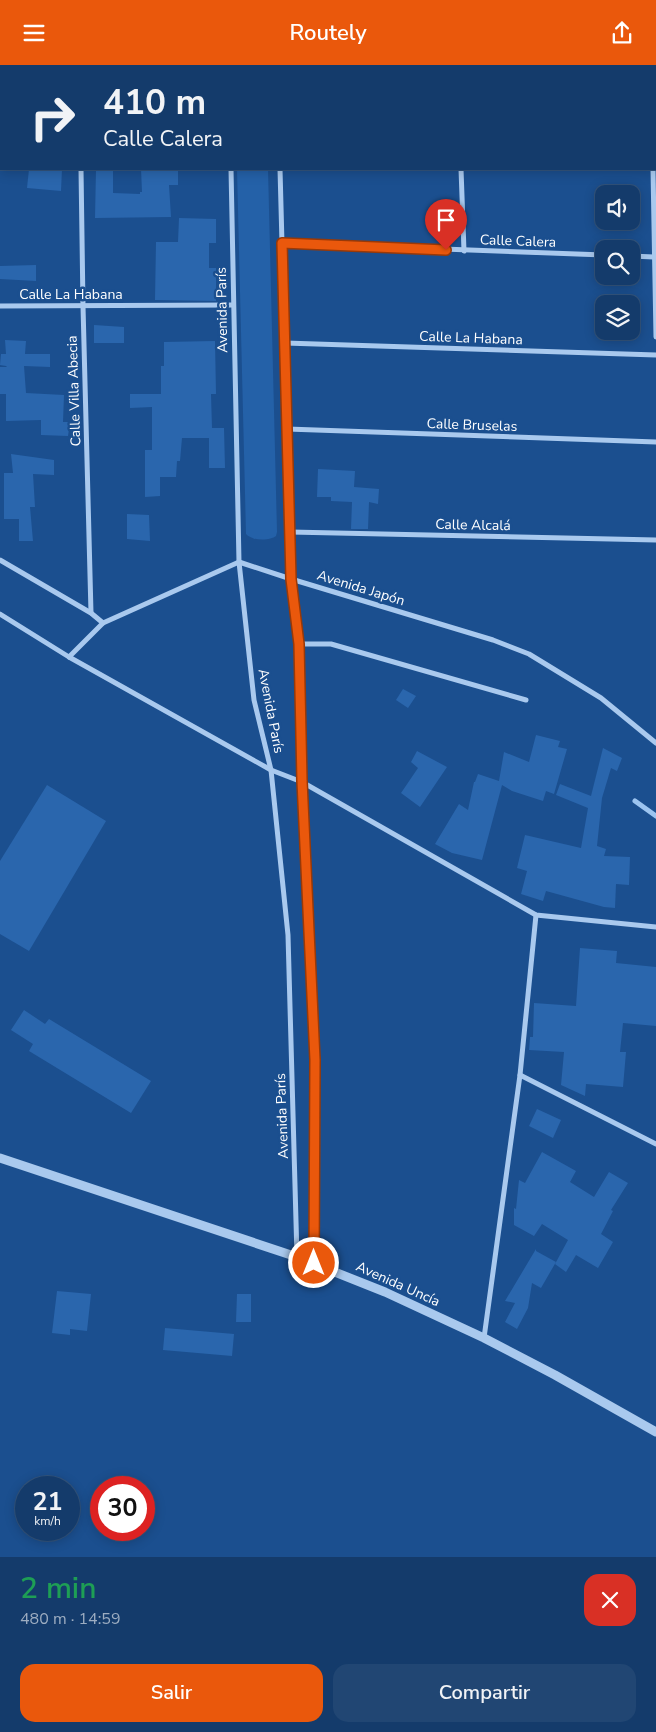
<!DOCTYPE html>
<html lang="es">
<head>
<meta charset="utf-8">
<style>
	body { margin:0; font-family:"Nunito Sans",sans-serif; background:#214673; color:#f1f3f6; height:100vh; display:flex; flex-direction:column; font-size:19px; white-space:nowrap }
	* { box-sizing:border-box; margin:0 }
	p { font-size:16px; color:#9dadc1 }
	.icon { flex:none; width:28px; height:28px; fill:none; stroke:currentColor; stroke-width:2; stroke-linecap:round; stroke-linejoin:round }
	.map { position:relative; height:1492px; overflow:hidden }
	.drawer { display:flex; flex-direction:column; background:#143b6b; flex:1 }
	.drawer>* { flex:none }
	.top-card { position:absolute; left:0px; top:0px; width:656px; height:105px; box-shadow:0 2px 12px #0003,0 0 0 1px #33557e; background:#143b6b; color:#f1f3f6; overflow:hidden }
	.controls { position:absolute; left:595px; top:120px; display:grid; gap:10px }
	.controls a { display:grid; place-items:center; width:45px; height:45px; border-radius:10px; background:#143b6b; box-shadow:0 2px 12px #0003,0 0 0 1px #33557e; font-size:25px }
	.speed { position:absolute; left:15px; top:1411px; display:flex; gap:10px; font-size:25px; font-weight:700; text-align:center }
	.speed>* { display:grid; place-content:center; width:65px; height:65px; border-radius:50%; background:#143b6b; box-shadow:0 2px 12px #0003,0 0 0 1px #33557e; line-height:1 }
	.speed small { font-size:12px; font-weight:400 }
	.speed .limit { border:8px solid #d22; background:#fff; color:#111 }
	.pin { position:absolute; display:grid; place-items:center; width:42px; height:42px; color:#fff; margin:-51px -21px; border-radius:50% 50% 50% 0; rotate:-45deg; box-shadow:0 0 5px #0007 }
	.pin .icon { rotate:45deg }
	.me { position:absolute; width:55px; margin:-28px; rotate:0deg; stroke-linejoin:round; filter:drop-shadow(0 0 4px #0008) }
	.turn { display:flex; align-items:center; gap:18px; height:105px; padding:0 20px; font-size:22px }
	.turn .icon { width:65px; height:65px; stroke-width:2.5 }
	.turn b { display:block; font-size:35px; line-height:42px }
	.round { display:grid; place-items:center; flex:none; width:52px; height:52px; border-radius:15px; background:#214673 }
	.head { display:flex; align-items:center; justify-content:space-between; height:85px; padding:0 20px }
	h1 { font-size:30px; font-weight:600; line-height:38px; color:#1e9e55 }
	.primary-button { display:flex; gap:10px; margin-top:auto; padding:10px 20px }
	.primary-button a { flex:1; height:58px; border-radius:15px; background:#ea580c; color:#fff; font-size:20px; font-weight:600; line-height:58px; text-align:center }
	.primary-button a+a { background:#214673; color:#f1f3f6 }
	header { display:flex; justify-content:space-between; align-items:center; height:65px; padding:0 20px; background:#ea580c; color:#fff; font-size:22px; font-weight:600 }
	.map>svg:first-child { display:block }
</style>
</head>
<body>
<header><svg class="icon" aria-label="menu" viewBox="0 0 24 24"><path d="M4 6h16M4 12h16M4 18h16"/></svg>Routely<svg class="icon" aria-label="share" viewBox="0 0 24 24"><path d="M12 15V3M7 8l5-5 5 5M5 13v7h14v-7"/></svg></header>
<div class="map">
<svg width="656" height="1492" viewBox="0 0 656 1492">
	<rect width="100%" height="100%" fill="#1b4f8f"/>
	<path fill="#2461a8" d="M237,104H268L277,467L276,471C270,476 252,476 246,469Z"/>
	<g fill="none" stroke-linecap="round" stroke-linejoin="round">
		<path stroke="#9cc4f0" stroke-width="5" d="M635,736L656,751"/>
	</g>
	<g fill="#2a66ad">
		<path d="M29,104H62L61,126L27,123Z"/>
		<path d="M96,104H113V128L140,129V127H142L141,104H178V120H169L171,152L95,153Z"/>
		<path d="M179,153L216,154V178H209V203H216V236L155,235L156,177H178Z"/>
		<path d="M36,200V216L0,214V201Z"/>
		<path d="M94,260L124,262V278H94Z"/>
		<path d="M5,275L26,276L25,289H50V302L24,301L26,328L64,330L63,357H70L68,371L41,370V355L6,356V329H0V302H7L6,301L0,300L1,289H6Z"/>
		<path d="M215,276L216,329H211L212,363H224L225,403H209V373H182L180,396H177L176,412H160V431L145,432V385H152V342L130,343V329H161V301H164V277Z"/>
		<path d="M11,389L54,395V410L33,409L35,442H30L33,476H19V454H4V408H13Z"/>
		<path d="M318,404L355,406L354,422L379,424L378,439L369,437L368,464H351L352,437L331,436V432H317Z"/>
		<path d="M127,449L149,450L150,476L127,474Z"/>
		<path d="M403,624L416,631L408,643L396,635Z"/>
		<path d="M536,670L560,676L558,682L567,684L554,729L546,726L543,736L512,726L502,720L482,795L452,788L435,779L459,739L468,745L474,717H475L478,709L499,716L504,687L529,697Z"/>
		<path d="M603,683L622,693L617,706L611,703L602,733L597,781L606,784L604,791L630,792L629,820L616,819L615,843L604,842L546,826L543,836L521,829L527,806L517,803L525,770L581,783L588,743L556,730L560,719L591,731Z"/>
		<path d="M417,686L447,702L420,742L401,728L418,703L411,697Z"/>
		<path d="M47,720L106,756L29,886L0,869V796Z"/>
		<path d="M580,883L617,886L616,898L656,902V961L623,958L620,987H626L623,1022L586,1019L585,1031L561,1020L564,987L529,985L530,972H533L534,938L576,941Z"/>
		<path d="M24,945L45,959L49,954L151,1016L131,1048L29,986L33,979L11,965Z"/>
		<path d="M537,1044L561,1055L553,1073L529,1061Z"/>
		<path d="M542,1087L576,1106L570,1117L594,1132L609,1107L628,1118L611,1145L613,1146L601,1169L613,1177L598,1203L576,1190L566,1207L555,1199L568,1175L542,1159L534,1171L514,1160V1143L516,1144L519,1115L525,1118Z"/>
		<path d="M536,1184V1186L556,1197L541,1223L532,1218L528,1243L517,1264L505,1257L515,1238L505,1236Z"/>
		<path d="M57,1226L91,1229L87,1266L70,1264V1270L52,1268Z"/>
		<path d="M237,1229H251V1257H236Z"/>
		<path d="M165,1263L234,1269L232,1291L163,1285Z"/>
	</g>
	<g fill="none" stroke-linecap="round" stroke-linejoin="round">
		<g stroke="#a9c9ee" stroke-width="5">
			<path d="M80,0V1"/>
			<path d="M229,0V1"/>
			<path d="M278,0V1"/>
			<path d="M457,0V1"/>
			<path d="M651,0V1"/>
			<path d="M81,104L83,241L91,548"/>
			<path d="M231,104L239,497L254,635L271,705L288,870L297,1192"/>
			<path d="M280,104L291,514L299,579L302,717L315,995L314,1198"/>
			<path d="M461,104L464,186"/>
			<path d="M653,104L656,272"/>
			<path d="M282,178L604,190"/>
			<path d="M631,191L654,192"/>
			<path d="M0,241L233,240"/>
			<path d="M285,278L656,290"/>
			<path d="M287,364L656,377"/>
			<path d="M290,467L656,475"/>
			<path d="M0,495L91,548L103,558L239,497L291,514L493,575L529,589L601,633L656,678"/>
			<path d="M0,549L69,592L271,705L302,717L536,850L656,862"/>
			<path d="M299,579H331L526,635"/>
			<path d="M69,592L103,558"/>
			<path d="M520,1010L656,1079"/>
			<path d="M484,1273L520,1010L536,850"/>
		</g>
		<path stroke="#a9c9ee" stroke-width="9" d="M0,1093L297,1192L385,1227L484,1273L555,1310L656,1367"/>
	</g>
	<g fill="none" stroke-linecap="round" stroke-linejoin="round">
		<defs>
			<path id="route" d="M314,1198L315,995L302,716L299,579L291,514L282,178L446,185"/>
		</defs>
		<use href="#route" stroke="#983908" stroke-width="12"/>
		<use href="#route" stroke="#ea580c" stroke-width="9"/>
	</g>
	<g text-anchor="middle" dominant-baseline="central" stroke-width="5" stroke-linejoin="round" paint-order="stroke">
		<g font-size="14" fill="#fff" stroke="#1b4f8f">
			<text transform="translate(518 176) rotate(2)">Calle Calera</text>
			<text x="71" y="229">Calle La Habana</text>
			<text transform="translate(222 245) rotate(-91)">Avenida París</text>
			<text transform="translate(471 273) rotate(2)">Calle La Habana</text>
			<text transform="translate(74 326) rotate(-92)">Calle Villa Abecia</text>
			<text transform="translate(472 360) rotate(2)">Calle Bruselas</text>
			<text transform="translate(473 460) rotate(1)">Calle Alcalá</text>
			<text transform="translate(361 523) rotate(17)">Avenida Japón</text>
			<text transform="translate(271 646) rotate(79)">Avenida París</text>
			<text transform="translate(282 1051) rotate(-92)">Avenida París</text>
			<text transform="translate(398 1219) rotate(24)">Avenida Uncía</text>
		</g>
	</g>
</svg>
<div class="controls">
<a><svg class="icon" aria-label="sound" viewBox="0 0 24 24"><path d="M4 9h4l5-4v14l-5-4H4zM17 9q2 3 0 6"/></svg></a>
<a><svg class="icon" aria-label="search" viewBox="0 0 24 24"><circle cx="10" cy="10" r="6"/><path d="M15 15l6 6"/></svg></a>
<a><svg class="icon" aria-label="layers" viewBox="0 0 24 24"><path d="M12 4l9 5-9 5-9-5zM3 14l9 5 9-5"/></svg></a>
</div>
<div class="speed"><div>21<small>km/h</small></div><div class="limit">30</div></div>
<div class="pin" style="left:446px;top:185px;background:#d93025"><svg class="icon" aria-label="arrive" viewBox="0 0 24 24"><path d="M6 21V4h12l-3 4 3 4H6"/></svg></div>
<svg class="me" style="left:314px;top:1198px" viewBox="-20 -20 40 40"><circle r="17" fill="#ea580c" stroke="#fff" stroke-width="3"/><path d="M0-11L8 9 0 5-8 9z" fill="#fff"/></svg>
<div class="top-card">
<div class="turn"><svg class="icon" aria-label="right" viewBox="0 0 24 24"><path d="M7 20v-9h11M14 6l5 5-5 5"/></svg><div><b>410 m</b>Calle Calera</div></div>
</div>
</div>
<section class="drawer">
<div class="head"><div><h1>2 min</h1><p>480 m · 14:59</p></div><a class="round" style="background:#d93025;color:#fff"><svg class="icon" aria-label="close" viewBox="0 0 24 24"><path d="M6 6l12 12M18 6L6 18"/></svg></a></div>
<div class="primary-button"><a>Salir</a><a>Compartir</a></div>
</section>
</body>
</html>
